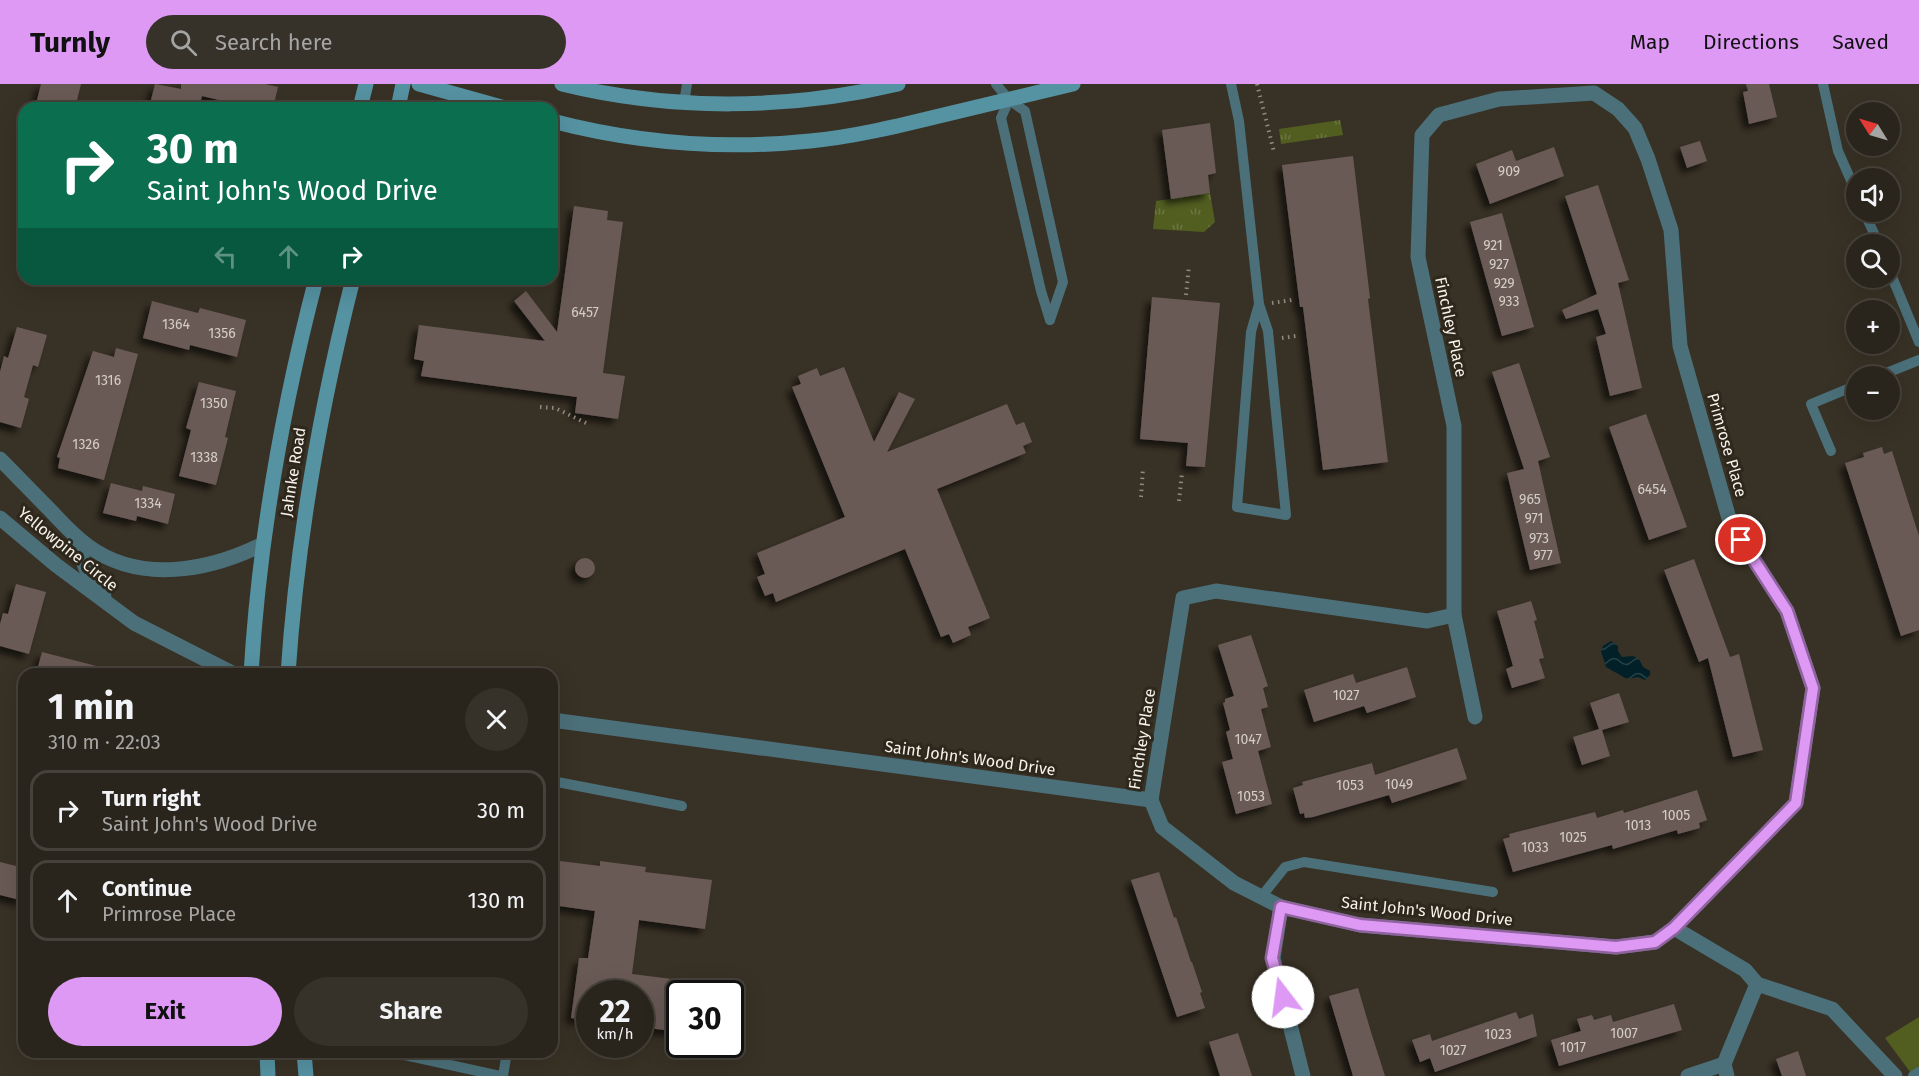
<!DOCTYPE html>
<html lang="en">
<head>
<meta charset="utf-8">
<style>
	body { margin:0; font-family:"Fira Sans",sans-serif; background:#363129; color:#f1f3f6; height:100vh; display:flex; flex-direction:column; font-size:22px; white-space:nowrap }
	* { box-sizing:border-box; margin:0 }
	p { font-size:20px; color:#a5a5a3 }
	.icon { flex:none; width:33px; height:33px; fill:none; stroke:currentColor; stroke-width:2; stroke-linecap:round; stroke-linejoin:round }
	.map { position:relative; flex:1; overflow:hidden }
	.sheet { position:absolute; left:18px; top:584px; width:540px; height:390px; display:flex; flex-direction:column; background:#2a251c; border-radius:18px; box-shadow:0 6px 24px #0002,0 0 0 2px #46423b }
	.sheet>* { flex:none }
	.banner { position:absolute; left:18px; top:18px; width:540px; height:183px; border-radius:18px; box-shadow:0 6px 24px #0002,0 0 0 2px #46423b; background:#0b6e4f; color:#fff; overflow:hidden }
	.needle { width:39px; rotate:307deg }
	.controls { position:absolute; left:1846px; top:18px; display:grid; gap:12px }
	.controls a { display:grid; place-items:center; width:54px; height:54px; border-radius:50%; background:#2a251c; box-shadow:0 6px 24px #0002,0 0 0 2px #46423b; font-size:30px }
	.speed { position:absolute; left:576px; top:896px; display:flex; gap:12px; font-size:30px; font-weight:700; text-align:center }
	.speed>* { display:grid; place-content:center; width:78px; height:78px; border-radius:50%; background:#2a251c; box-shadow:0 6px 24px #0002,0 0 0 2px #46423b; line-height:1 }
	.speed small { font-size:15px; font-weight:400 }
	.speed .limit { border:3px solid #111; border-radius:9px; background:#fff; color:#111 }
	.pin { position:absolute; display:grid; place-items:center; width:51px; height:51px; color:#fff; margin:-26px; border:3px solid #fff; border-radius:50%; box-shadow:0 2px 6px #0007 }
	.me { position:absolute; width:66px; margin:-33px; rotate:345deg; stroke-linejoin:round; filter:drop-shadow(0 0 4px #0008) }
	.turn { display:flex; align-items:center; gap:21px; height:126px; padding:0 30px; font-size:27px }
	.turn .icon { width:78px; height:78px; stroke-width:2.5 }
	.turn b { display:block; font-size:42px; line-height:51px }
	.lanes { display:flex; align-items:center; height:57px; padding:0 30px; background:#0003; justify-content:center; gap:30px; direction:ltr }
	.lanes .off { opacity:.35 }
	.round { display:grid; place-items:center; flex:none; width:63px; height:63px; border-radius:32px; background:#363129 }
	.overview { display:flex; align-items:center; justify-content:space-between; height:102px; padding:0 30px }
	h1 { font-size:36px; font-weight:700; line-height:45px }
	.cta { display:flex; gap:12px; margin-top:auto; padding:12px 30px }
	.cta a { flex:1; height:69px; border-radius:36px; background:#dd99f4; color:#111; font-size:24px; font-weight:700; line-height:69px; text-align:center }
	.cta a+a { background:#363129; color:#f1f3f6 }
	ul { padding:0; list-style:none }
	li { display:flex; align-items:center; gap:18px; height:81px; margin:0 12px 9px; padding:0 18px; border:3px solid #46423b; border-radius:18px }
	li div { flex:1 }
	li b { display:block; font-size:22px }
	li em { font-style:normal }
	header { display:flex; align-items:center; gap:36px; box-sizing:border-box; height:84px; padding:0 30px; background:#dd99f4; color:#111 }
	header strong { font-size:28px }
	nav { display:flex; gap:33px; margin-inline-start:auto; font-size:21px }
	.search { width:420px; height:54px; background:#363129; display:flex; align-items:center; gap:15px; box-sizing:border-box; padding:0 21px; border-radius:33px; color:#a5a5a3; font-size:22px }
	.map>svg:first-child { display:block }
</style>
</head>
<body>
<header>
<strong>Turnly</strong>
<div class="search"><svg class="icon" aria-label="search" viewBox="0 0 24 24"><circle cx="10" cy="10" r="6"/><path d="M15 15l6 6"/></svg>Search here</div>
<nav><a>Map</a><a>Directions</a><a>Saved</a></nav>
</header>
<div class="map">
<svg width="1919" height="992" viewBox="0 0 1919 992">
	<defs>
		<pattern id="park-tufts" width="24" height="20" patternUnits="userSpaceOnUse" patternTransform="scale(1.5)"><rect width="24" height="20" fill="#515e20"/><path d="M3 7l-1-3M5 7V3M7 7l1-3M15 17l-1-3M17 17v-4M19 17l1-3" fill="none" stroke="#6b7641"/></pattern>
		<pattern id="water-waves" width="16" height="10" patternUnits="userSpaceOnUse" patternTransform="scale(1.5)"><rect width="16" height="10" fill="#012028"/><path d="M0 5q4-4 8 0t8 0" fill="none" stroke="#274147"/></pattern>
		<filter id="shadow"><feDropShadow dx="-5.5" dy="5.5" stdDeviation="3" flood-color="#0009"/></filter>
	</defs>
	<rect width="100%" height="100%" fill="#383125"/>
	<path fill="#515e20" d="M1919,933V992H1913L1885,954Z"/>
	<g fill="url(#park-tufts)">
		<path d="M1340,36L1343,51L1281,60L1279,45Z"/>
		<path d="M1210,109L1215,138L1204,148L1153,145L1156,117Z"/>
	</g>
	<path fill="url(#water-waves)" d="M1611,557L1618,562V567L1622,573L1633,572L1639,575L1643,583L1650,587V591L1645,596L1638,593L1627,595L1606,583L1601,567L1603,562Z"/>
	<g fill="#6b5a57" filter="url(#shadow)">
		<path d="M41,0H81L75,24H35Z"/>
		<path d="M155,0L181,5V0H265L278,3L273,24H239L240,21L202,12L199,24H149Z"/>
		<path d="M1746,0H1769L1777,33L1749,40L1743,8L1748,7Z"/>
		<path d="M1210,39L1216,89L1208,91L1210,109L1171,115L1162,46Z"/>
		<path d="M1700,57L1707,77L1687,84L1680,63Z"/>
		<path d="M1554,63L1564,92L1490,120L1476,80L1512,66L1516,77Z"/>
		<path d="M1353,72L1370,214L1368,215L1388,378L1323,386L1303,223H1300L1282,81Z"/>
		<path d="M1598,101L1629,196L1618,199L1642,304L1610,312L1596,253L1606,250L1598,225L1566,235L1562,226L1597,210L1565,112Z"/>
		<path d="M574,122L608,127L607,136L623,138L603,289L625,292L618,335L575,329L577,313L421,292L424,277L414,275L419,241L545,257L514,217L526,207L557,248Z"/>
		<path d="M1502,129L1534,243L1502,252L1470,138Z"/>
		<path d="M1152,213L1220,219L1205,383L1186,382L1188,359L1140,355Z"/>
		<path d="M152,217L198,229L200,224L246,236L237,273L190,261L189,266L143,254Z"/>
		<path d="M17,243L47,251L38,283L33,281L24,313L29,315L21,344L0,338V288L4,272L8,274Z"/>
		<path d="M116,264L138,270L104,396L58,384L60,374L57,373L93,267L114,273Z"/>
		<path d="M1519,279L1550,373L1538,377L1561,479L1530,486L1507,389L1524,385L1492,288Z"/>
		<path d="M844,283L874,358L899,308L915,315L887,368L1007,320L1016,341L1024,338L1032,358L1023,362L1026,369L937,405L990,534L968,543L971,551L953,559L949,550L941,553L905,465L776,518L773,509L765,512L757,493L765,490L757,469L845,433L792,303L801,300L798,292L817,284L820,292Z"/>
		<path d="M199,298L236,307L225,353L228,354L216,401L179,392L191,346L186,344Z"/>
		<path d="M1646,330L1687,443L1649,456L1609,343Z"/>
		<path d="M1882,363L1884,370L1892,367L1919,452V546L1901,552L1845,379L1864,373L1863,369Z"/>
		<path d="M111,399L142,407L143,402L175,410L168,440L137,432L136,437L103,429Z"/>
		<circle cx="585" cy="484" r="10"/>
		<path d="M1694,475L1730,573L1739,570L1763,666L1733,673L1708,574L1699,578L1664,486Z"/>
		<path d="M16,500L46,508L29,570L0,562V540L3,529L8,530Z"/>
		<path d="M1531,517L1537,536L1534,537L1544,574L1539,575L1545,594L1512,604L1506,585L1513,582L1497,527Z"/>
		<path d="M1251,551L1268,602L1263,604L1268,623L1261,625L1271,663L1258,667L1272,720L1236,730L1222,678L1233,675L1226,648L1230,646L1223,619L1225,618V615L1234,612L1218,561Z"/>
		<path d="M42,568L104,584L103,590H36Z"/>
		<path d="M1407,583L1416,613L1367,629L1364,622L1314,638L1304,606L1353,590L1356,599Z"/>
		<path d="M1619,609L1629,638L1602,646L1610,672L1582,681L1573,653L1599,645L1590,619Z"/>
		<path d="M1457,664L1467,695L1392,719L1389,711L1313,733L1305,734L1304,729L1300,730L1293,704L1303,701L1302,698L1372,679L1375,691Z"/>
		<path d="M1697,706L1707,736L1699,739L1700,744L1678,750L1677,746L1613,765L1612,761L1513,788L1503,755L1510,753L1509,750L1595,728L1597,734L1623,726L1624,729Z"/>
		<path d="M552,776L600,782V777L646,783L645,788L712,796L705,845L639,836L632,890L680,896V948L640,943V909H590V936L571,934L579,874H588L595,827L552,821Z"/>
		<path d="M0,778L24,784V817L0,811Z"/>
		<path d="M1159,788L1174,834L1176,833L1191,878H1192L1202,908L1200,909L1205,924L1177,933L1131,796Z"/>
		<path d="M1358,904L1371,948L1385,992H1353L1329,912Z"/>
		<path d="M1674,920L1682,946L1559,982L1551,956L1581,947L1577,935L1592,931L1594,936L1611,931L1613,938Z"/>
		<path d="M1516,928L1519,935L1533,930L1537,952L1435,988L1430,974L1420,978L1412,956L1430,950L1432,957Z"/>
		<path d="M1238,949L1252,992H1220L1209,958Z"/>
		<path d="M1798,967L1806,992H1782L1776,975Z"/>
	</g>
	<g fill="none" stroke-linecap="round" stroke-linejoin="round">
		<g stroke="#908a80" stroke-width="4" stroke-dasharray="1.5 4.5" stroke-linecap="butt">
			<path d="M1257,0L1274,68"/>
			<path d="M1186,211L1189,182"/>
			<path d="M1272,219L1292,216"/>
			<path d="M1282,254L1296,252"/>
			<path d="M540,323L555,324L590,341"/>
			<path d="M1141,413L1143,384"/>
			<path d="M1179,417L1182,389"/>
		</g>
		<g stroke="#4b707a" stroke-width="10">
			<path d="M996,0L1009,16L1025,27L1063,198L1050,236"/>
			<path d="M1231,0L1239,37L1259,220L1268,247L1286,431L1237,423L1251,248L1259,220"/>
			<path d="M1823,0L1838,67L1857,110"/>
			<path d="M1009,16L1001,34L1041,207L1050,236"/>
			<path d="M684,19L687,0"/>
			<path d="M1864,128L1879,160"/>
			<path d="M1890,188L1919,258"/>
			<path d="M1879,292L1919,276"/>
			<path d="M1831,367L1811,320L1857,301"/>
			<path d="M552,697L682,722"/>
			<path d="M1261,813L1285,783L1304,778L1493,808"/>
			<path d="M391,968L500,992"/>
			<path d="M503,992L507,968"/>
			<path d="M1913,992L1919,988"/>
		</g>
		<g stroke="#4b707a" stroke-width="15">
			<path d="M0,375C17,392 34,410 51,427C63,440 74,452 88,462C140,500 209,487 263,460"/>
			<path d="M0,434L56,481L134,539L234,590"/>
			<path d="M74,451L86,485L104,512"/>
			<path d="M552,636L1151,716L1162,743L1234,799L1281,823L1360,841L1616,863L1655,858L1674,844L1796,719L1813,604L1787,527L1730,438L1680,262L1671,146L1648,75L1635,44L1618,25L1594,9L1499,15L1439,31L1422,51L1418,173L1454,342V531L1475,633"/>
			<path d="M1151,716L1183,514L1216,507L1427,537L1454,531"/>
			<path d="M1281,823L1273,874L1303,992"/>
			<path d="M1674,844L1745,886L1757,900L1832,925L1895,992"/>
			<path d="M1688,992L1724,980"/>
			<path d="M1727,992L1724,980L1757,900"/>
		</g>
		<g stroke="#5592a2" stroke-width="15">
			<path d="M419,0L505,24"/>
			<path d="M562,0C671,27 789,26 898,0"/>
			<path d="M360,24L366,0"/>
			<path d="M398,24L403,0"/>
			<path d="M552,37C636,59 723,66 810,57C852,53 894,43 935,33C981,22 1027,11 1073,0"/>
			<path d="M251,590C259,456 282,325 316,195"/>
			<path d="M288,590C297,455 320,325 353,195"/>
			<path d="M267,968L268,992"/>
			<path d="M304,968L306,992"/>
		</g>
	</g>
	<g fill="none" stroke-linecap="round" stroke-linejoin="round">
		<defs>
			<path id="route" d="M1283,913L1272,874L1281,823L1360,841L1616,863L1655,858L1674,844L1796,719L1813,604L1787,527L1741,456"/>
		</defs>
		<use href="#route" stroke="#90639f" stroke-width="15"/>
		<use href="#route" stroke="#dd99f4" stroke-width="10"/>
	</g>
	<g text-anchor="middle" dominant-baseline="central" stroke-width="6" stroke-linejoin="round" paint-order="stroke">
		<g font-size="14" fill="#d4cdc6">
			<text x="1509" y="87">909</text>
			<text x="1493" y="161">921</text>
			<text x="1499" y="180">927</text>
			<text x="1504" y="199">929</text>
			<text x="1509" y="217">933</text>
			<text x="585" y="228">6457</text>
			<text x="176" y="240">1364</text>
			<text x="222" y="249">1356</text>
			<text x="108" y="296">1316</text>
			<text x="214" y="319">1350</text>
			<text x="86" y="360">1326</text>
			<text x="204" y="373">1338</text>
			<text x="1652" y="405">6454</text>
			<text x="1530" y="415">965</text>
			<text x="148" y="419">1334</text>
			<text x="1534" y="434">971</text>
			<text x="1539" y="454">973</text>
			<text x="1543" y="471">977</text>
			<text x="1346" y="611">1027</text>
			<text x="1248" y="655">1047</text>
			<text x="1399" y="700">1049</text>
			<text x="1350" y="701">1053</text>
			<text x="1251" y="712">1053</text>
			<text x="1676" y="731">1005</text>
			<text x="1638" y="741">1013</text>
			<text x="1573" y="753">1025</text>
			<text x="1535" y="763">1033</text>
			<text x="1624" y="949">1007</text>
			<text x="1498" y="950">1023</text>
			<text x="1573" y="963">1017</text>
			<text x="1453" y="966">1027</text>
		</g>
		<g font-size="16" fill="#f7f3eb" stroke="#2e271c">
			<text transform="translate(1451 243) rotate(78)">Finchley Place</text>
			<text transform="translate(1727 361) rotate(74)">Primrose Place</text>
			<text transform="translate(293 388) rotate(-81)">Jahnke Road</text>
			<text transform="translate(68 465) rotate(39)">Yellowpine Circle</text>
			<text transform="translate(1142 655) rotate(-81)">Finchley Place</text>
			<text transform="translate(970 674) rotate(8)">Saint John's Wood Drive</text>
			<text transform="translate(1427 827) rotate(6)">Saint John's Wood Drive</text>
		</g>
	</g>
</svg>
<div class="controls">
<a><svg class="needle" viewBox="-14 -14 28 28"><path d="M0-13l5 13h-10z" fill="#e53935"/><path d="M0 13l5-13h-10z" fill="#a5a5a3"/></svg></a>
<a><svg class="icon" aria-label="sound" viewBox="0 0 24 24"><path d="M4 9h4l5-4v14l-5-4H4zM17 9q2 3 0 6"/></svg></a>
<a><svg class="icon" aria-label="search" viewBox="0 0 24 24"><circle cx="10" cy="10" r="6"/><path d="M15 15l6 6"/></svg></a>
<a>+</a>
<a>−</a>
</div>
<div class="speed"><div>22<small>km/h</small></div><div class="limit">30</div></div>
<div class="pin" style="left:1741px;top:456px;background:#d93025"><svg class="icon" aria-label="arrive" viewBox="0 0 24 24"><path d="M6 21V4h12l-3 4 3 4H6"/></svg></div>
<svg class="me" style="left:1283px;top:913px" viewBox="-20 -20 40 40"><circle r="19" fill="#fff"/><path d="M0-13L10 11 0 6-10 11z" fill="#dd99f4"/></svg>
<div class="banner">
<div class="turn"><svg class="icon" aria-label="right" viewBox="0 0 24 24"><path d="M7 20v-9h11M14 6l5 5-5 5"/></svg><div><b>30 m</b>Saint John's Wood Drive</div></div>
<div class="lanes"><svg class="icon off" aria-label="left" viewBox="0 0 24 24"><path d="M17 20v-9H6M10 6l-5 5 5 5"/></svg><svg class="icon off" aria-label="ahead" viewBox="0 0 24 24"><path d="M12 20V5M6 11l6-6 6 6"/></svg><svg class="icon" aria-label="right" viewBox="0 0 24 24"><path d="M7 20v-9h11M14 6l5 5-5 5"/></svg></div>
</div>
<section class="sheet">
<div class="overview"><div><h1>1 min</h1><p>310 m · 22:03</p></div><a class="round"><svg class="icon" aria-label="close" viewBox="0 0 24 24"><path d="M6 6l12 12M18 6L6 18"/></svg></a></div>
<ul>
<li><svg class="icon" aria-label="right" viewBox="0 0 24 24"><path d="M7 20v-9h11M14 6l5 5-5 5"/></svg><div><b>Turn right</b><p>Saint John's Wood Drive</p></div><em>30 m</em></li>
<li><svg class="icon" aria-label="ahead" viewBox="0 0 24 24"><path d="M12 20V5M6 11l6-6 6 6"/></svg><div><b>Continue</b><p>Primrose Place</p></div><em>130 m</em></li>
</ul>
<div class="cta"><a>Exit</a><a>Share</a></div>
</section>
</div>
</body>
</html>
